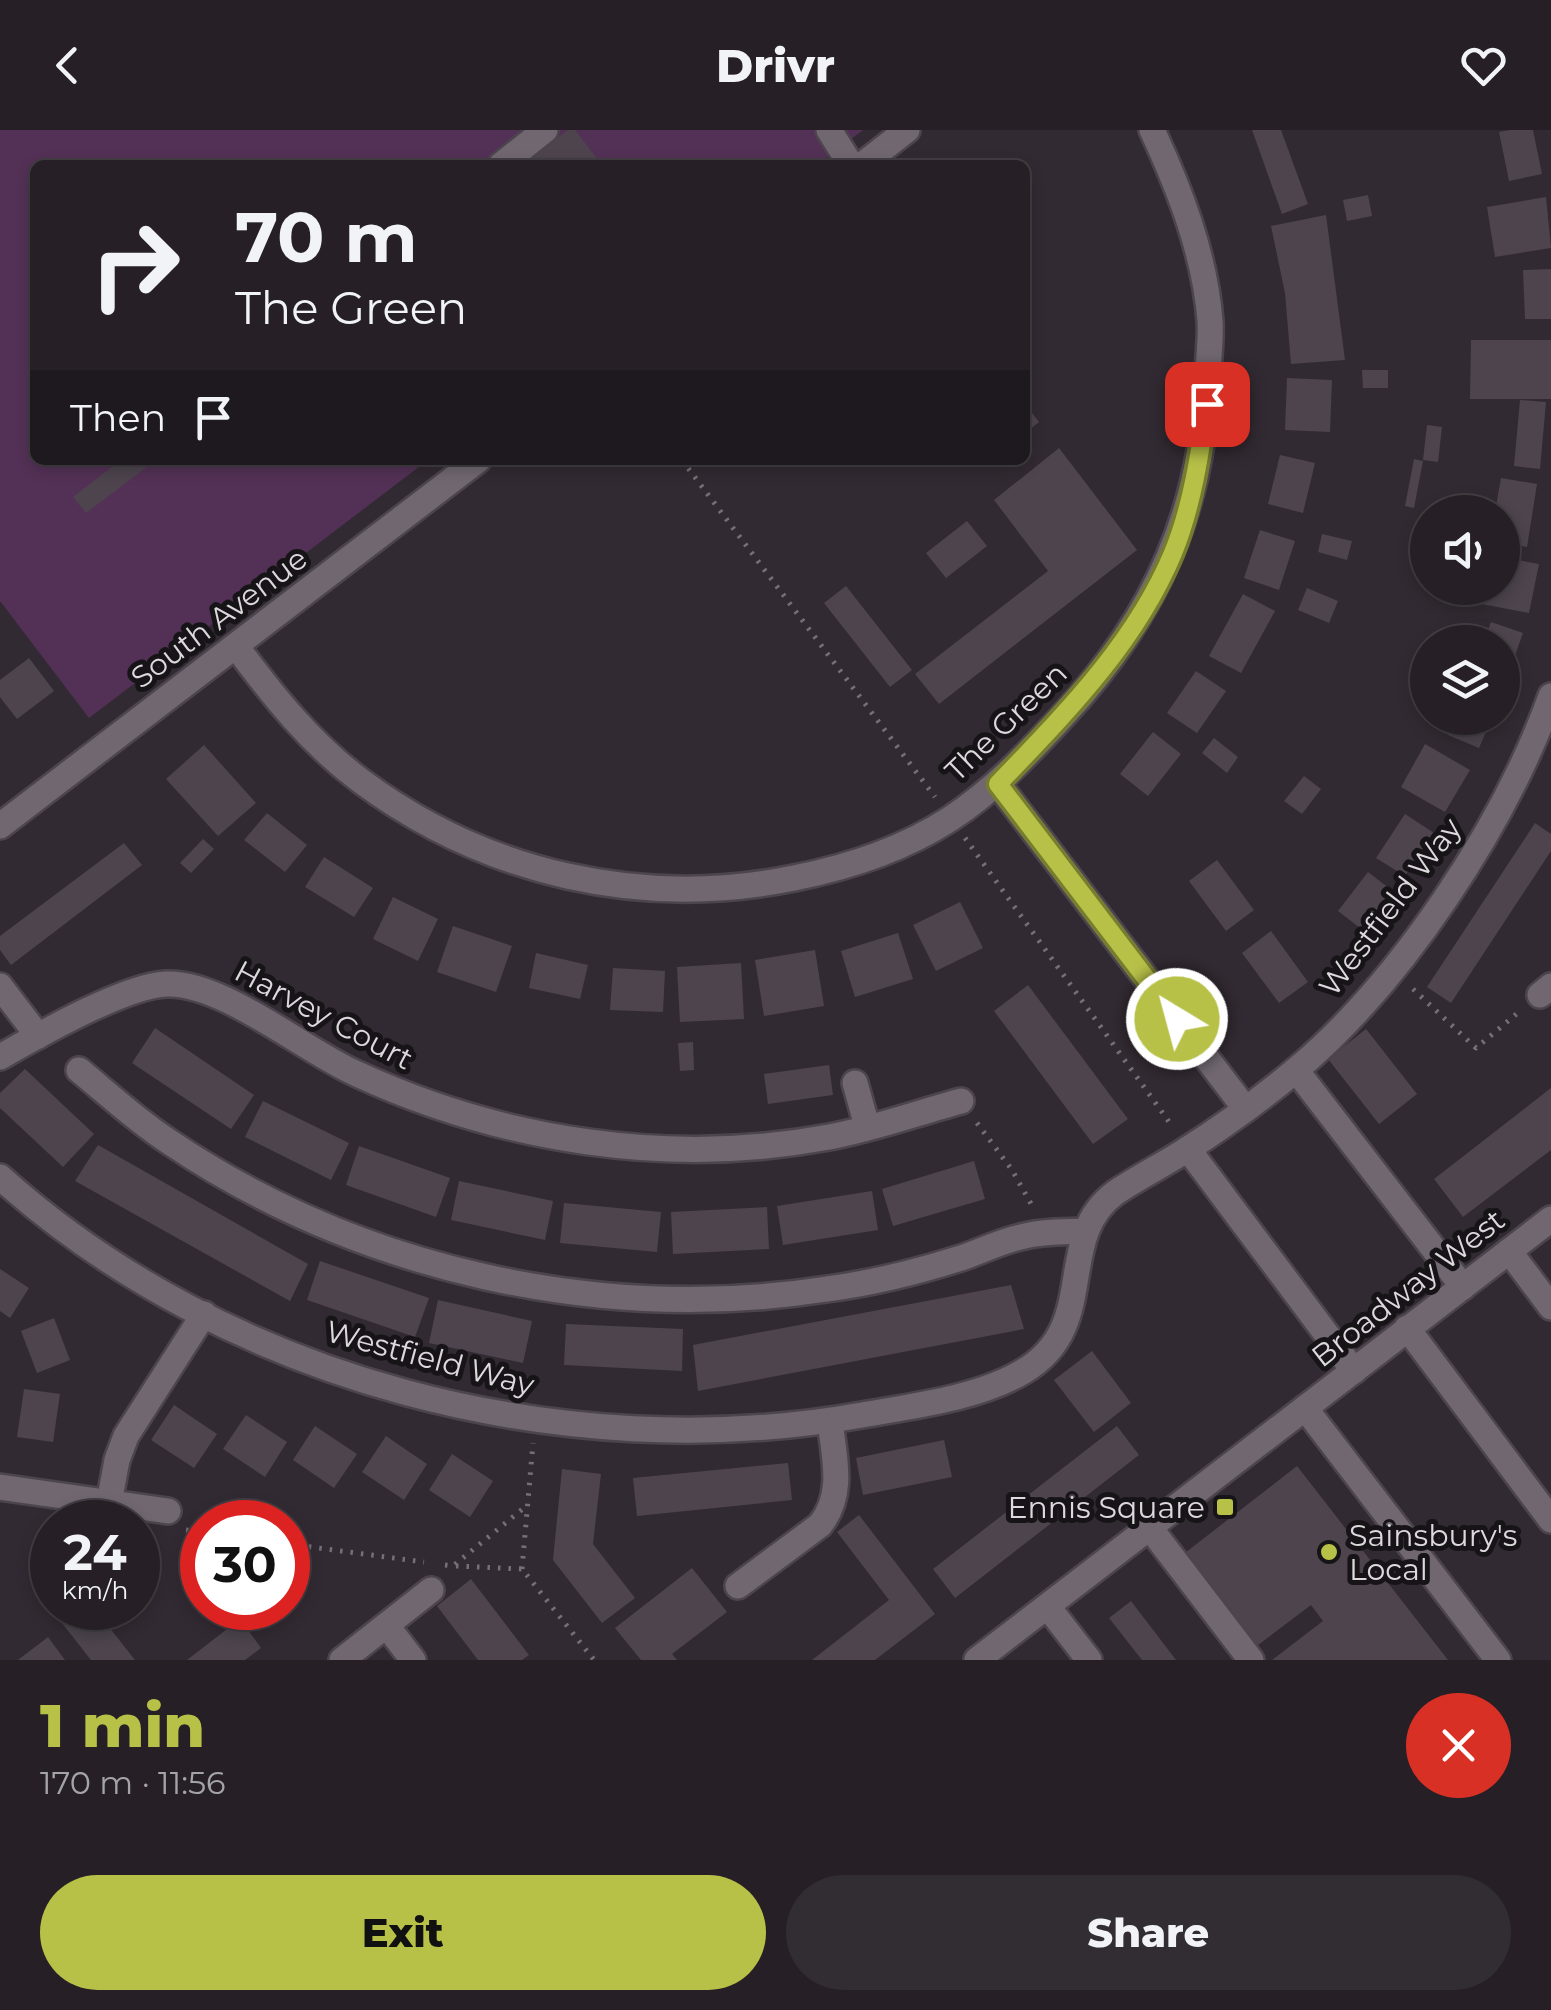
<!DOCTYPE html>
<html lang="en">
<head>
<meta charset="utf-8">
<style>
	body { margin:0; font-family:Montserrat,sans-serif; background:#322d32; color:#f1f3f6; height:100vh; display:flex; flex-direction:column; font-size:38px; white-space:nowrap }
	* { box-sizing:border-box; margin:0 }
	p { font-size:32px; color:#a4a3a7 }
	.icon { flex:none; width:55px; height:55px; fill:none; stroke:currentColor; stroke-width:2; stroke-linecap:round; stroke-linejoin:round }
	.map { position:relative; height:1530px; overflow:hidden }
	.panel { display:flex; flex-direction:column; background:#262026; flex:1 }
	.panel>* { flex:none }
	.top-card { position:absolute; left:30px; top:30px; width:1000px; height:305px; border-radius:15px; box-shadow:0 5px 15px #0003,0 0 0 2px #423e43; background:#262026; color:#f1f3f6; overflow:hidden }
	.buttons { position:absolute; left:1410px; top:365px; display:grid; gap:20px }
	.buttons a { display:grid; place-items:center; width:110px; height:110px; border-radius:50%; background:#262026; box-shadow:0 5px 15px #0003,0 0 0 2px #423e43; font-size:50px }
	.speed { position:absolute; left:30px; top:1370px; display:flex; gap:20px; font-size:50px; font-weight:700; text-align:center }
	.speed>* { display:grid; place-content:center; width:130px; height:130px; border-radius:50%; background:#262026; box-shadow:0 5px 15px #0003,0 0 0 2px #423e43; line-height:1 }
	.speed small { font-size:25px; font-weight:400 }
	.speed .limit { border:15px solid #d22; background:#fff; color:#111 }
	.pin { position:absolute; display:grid; place-items:center; width:85px; height:85px; color:#fff; margin:-42px; border-radius:20px; box-shadow:0 5px 15px #0006 }
	.me { position:absolute; width:110px; margin:-55px; rotate:323deg; stroke-linejoin:round; filter:drop-shadow(0 0 8px #0008) }
	.turn { display:flex; align-items:center; gap:35px; height:210px; padding:0 40px; font-size:45px }
	.turn .icon { width:130px; height:130px; stroke-width:2.5 }
	.turn b { display:block; font-size:70px; line-height:85px }
	.then { display:flex; align-items:center; height:95px; padding:0 40px; background:#0003; gap:20px; font-size:38px }
	.round { display:grid; place-items:center; flex:none; width:105px; height:105px; border-radius:52px; background:#322d32 }
	.head { display:flex; align-items:center; justify-content:space-between; height:170px; padding:0 40px }
	h1 { font-size:60px; font-weight:800; line-height:75px; color:#b7c148 }
	.cta { display:flex; gap:20px; margin-top:auto; padding:20px 40px }
	.cta a { flex:1; height:115px; border-radius:60px; background:#b7c148; color:#111; font-size:40px; font-weight:800; line-height:115px; text-align:center }
	.cta a+a { background:#322d32; color:#f1f3f6 }
	header { display:flex; justify-content:space-between; align-items:center; height:130px; padding:0 40px; background:#262026; font-size:45px; font-weight:800 }
	.map>svg:first-child { display:block }
</style>
</head>
<body>
<header><svg class="icon" aria-label="back" viewBox="0 0 24 24"><path d="M15 5l-7 7 7 7"/></svg>Drivr<svg class="icon" aria-label="heart" viewBox="0 0 24 24"><path d="M12 20l-8-8c-3-5 5-10 8-4 3-6 11-1 8 4z"/></svg></header>
<div class="map">
<svg width="1551" height="1530" viewBox="0 0 1551 1530">
	<rect width="100%" height="100%" fill="#322a32"/>
	<path fill="#533156" d="M0,0H863L817,35H35V330H428L89,588L0,471Z"/>
	<g fill="#4d444d">
		<path d="M568,0H575L602,35H522Z"/>
		<path d="M1252,0H1281L1308,74L1282,84Z"/>
		<path d="M1510,0H1533L1542,44L1509,51L1499,2Z"/>
		<path d="M1368,65L1372,86L1347,91L1343,70Z"/>
		<path d="M1546,67L1551,118L1495,127L1487,77Z"/>
		<path d="M1326,85L1345,230L1291,234L1285,163L1271,96Z"/>
		<path d="M1551,139V189H1525L1523,140Z"/>
		<path d="M1471,210H1551V269H1470Z"/>
		<path d="M1362,240H1388V258H1363Z"/>
		<path d="M1287,248L1332,250L1330,302L1285,300Z"/>
		<path d="M1520,270L1546,272L1540,339L1514,336Z"/>
		<path d="M1025,274L1039,292L1025,303Z"/>
		<path d="M1427,295L1442,297L1438,332L1423,330Z"/>
		<path d="M1059,318L1137,420L939,574L915,544L1048,441L994,370Z"/>
		<path d="M1280,325L1315,333L1303,383L1268,374Z"/>
		<path d="M1414,329L1423,331L1414,378L1405,376Z"/>
		<path d="M121,330H156L86,383L73,367Z"/>
		<path d="M1501,348L1537,354L1527,417L1502,413V382H1495Z"/>
		<path d="M967,391L987,416L946,448L926,423Z"/>
		<path d="M1260,400L1295,411L1279,460L1244,448Z"/>
		<path d="M1322,404L1352,411L1347,430L1318,422Z"/>
		<path d="M1502,427L1539,434L1529,483L1466,471L1468,458H1502Z"/>
		<path d="M846,456L912,540L890,557L824,473Z"/>
		<path d="M1307,458L1338,471L1329,493L1298,480Z"/>
		<path d="M1243,464L1275,481L1241,543L1209,526Z"/>
		<path d="M1491,492L1523,503L1506,550L1502,549V512H1484Z"/>
		<path d="M29,528L54,561L17,589L0,567V550Z"/>
		<path d="M1196,541L1226,561L1197,603L1167,583Z"/>
		<path d="M1456,588H1492L1479,618L1448,605Z"/>
		<path d="M1153,602L1181,624L1148,666L1120,644Z"/>
		<path d="M1214,608L1238,627L1227,643L1202,623Z"/>
		<path d="M1425,614L1470,640L1445,682L1401,657Z"/>
		<path d="M204,615L256,673L218,706L166,649Z"/>
		<path d="M1304,646L1321,659L1302,684L1284,671Z"/>
		<path d="M267,683L307,715L285,742L244,710Z"/>
		<path d="M1405,684L1434,703L1405,746L1376,728Z"/>
		<path d="M1535,693L1551,704V721L1451,873L1427,857Z"/>
		<path d="M203,709L214,719L191,743L180,733Z"/>
		<path d="M124,713L142,735L11,835L0,820V806Z"/>
		<path d="M324,727L373,758L354,787L305,757Z"/>
		<path d="M1217,730L1254,780L1226,801L1189,751Z"/>
		<path d="M1368,742L1394,762L1364,801L1338,781Z"/>
		<path d="M393,767L438,789L418,831L373,809Z"/>
		<path d="M960,772L983,818L936,841L913,795Z"/>
		<path d="M453,796L512,816L496,862L437,842Z"/>
		<path d="M1271,801L1308,852L1279,873L1242,823Z"/>
		<path d="M898,803L913,849L855,867L841,821Z"/>
		<path d="M815,820L824,876L764,886L755,830Z"/>
		<path d="M536,823L588,835L580,869L529,858Z"/>
		<path d="M741,833L744,889L680,892L677,837Z"/>
		<path d="M613,838L665,841L663,882L610,880Z"/>
		<path d="M1028,855L1128,989L1093,1014L994,881Z"/>
		<path d="M155,898L254,965L231,999L132,933Z"/>
		<path d="M1366,899L1417,964L1379,994L1328,929Z"/>
		<path d="M693,912L694,940L680,941L678,913Z"/>
		<path d="M829,935L833,965L768,974L764,944Z"/>
		<path d="M25,939L94,1004L63,1037L0,978V963Z"/>
		<path d="M1551,958V1020L1463,1087L1434,1049Z"/>
		<path d="M263,971L349,1013L331,1050L245,1007Z"/>
		<path d="M98,1015L308,1134L290,1171L75,1051Z"/>
		<path d="M359,1016L450,1048L436,1087L346,1055Z"/>
		<path d="M974,1031L985,1069L893,1096L882,1059Z"/>
		<path d="M459,1051L553,1071L545,1110L451,1090Z"/>
		<path d="M872,1061L878,1100L783,1115L777,1076Z"/>
		<path d="M564,1073L661,1082L657,1122L560,1113Z"/>
		<path d="M767,1077L769,1119L673,1124L671,1082Z"/>
		<path d="M320,1131L429,1168L415,1207L307,1170Z"/>
		<path d="M0,1139L29,1158L10,1188L0,1181Z"/>
		<path d="M1011,1155L1024,1199L698,1261L693,1215Z"/>
		<path d="M438,1170L532,1191L523,1233L429,1213Z"/>
		<path d="M54,1188L70,1230L37,1243L21,1201Z"/>
		<path d="M566,1194L683,1199L682,1241L564,1235Z"/>
		<path d="M1092,1221L1131,1273L1094,1302L1054,1250Z"/>
		<path d="M24,1259L60,1264L53,1312L17,1307Z"/>
		<path d="M174,1275L217,1304L194,1338L151,1310Z"/>
		<path d="M246,1285L287,1312L265,1347L223,1319Z"/>
		<path d="M315,1296L357,1324L334,1358L293,1330Z"/>
		<path d="M1117,1296L1139,1325L955,1468L933,1439Z"/>
		<path d="M386,1306L427,1334L404,1370L362,1342Z"/>
		<path d="M944,1310L952,1347L863,1365L856,1328Z"/>
		<path d="M452,1324L493,1351L470,1387L429,1360Z"/>
		<path d="M788,1333L792,1370L637,1386L633,1348Z"/>
		<path d="M1297,1336L1448,1530H1272L1323,1491L1311,1475L1253,1519L1181,1426Z"/>
		<path d="M562,1339L601,1344L593,1414L635,1468L602,1493L553,1430Z"/>
		<path d="M859,1385L935,1484L875,1530H812L889,1470L837,1402Z"/>
		<path d="M692,1438L727,1482L672,1524L677,1530H641L615,1498Z"/>
		<path d="M471,1449L529,1525L522,1530H478L437,1476Z"/>
		<path d="M1131,1471L1176,1530H1142L1109,1488Z"/>
		<path d="M71,1478H94L135,1530H91L58,1488Z"/>
		<path d="M240,1489L261,1518L245,1530H187Z"/>
		<path d="M48,1507L65,1530H18Z"/>
	</g>
	<g fill="none" stroke-linecap="round" stroke-linejoin="round">
		<defs>
			<g id="minor">
				<path d="M829,0L851,35"/>
				<path d="M501,35L545,0"/>
				<path d="M862,35L907,0"/>
				<path d="M236,516C273,566 311,614 361,651C486,744 642,779 794,748C850,737 902,720 950,689C994,660 1028,624 1063,586C1156,486 1204,377 1208,240C1209,224 1211,207 1210,191C1205,125 1180,60 1152,0"/>
				<path d="M998,654L1244,977"/>
				<path d="M0,696L478,330"/>
				<path d="M0,856L38,906"/>
				<path d="M1540,865L1551,856"/>
				<path d="M0,927C39,905 124,856 166,854C221,851 302,919 355,943C502,1011 669,1037 829,1007C873,999 917,983 961,971"/>
				<path d="M79,940C108,964 136,990 168,1011C359,1140 600,1194 827,1159C873,1153 917,1142 961,1128C982,1121 1003,1110 1025,1106C1044,1101 1066,1102 1086,1101"/>
				<path d="M1296,940L1463,1157"/>
				<path d="M855,953L867,996"/>
				<path d="M1188,1019L1354,1241"/>
				<path d="M0,1047C226,1250 564,1338 862,1285C913,1276 980,1268 1024,1241C1101,1195 1053,1109 1115,1063C1137,1048 1161,1036 1183,1022C1221,998 1261,969 1296,940C1401,852 1505,695 1551,566"/>
				<path d="M1509,1121L1551,1177"/>
				<path d="M1407,1198L1551,1390"/>
				<path d="M1305,1278L1498,1530"/>
				<path d="M0,1357L168,1381"/>
				<path d="M109,1373L117,1330L126,1306L204,1184"/>
				<path d="M1150,1398L1251,1530"/>
				<path d="M738,1456L820,1395C845,1364 834,1327 830,1291"/>
				<path d="M1048,1477L1089,1530"/>
				<path d="M387,1496L413,1530"/>
				<path d="M342,1530L431,1460"/>
				<path d="M977,1530L1551,1089"/>
			</g>
		</defs>
		<use href="#minor" stroke="#4c454d" stroke-width="30"/>
		<g stroke="#766f76" stroke-width="5" stroke-dasharray="2.5 8" stroke-linecap="butt">
			<path d="M682,330L935,667"/>
			<path d="M965,708L1172,996"/>
			<path d="M1413,859L1476,918L1520,881"/>
			<path d="M977,993L1012,1040L1034,1079"/>
			<path d="M186,1400L202,1402"/>
			<path d="M288,1414L424,1432"/>
			<path d="M445,1435L453,1436L525,1377"/>
			<path d="M456,1436L522,1439L594,1530"/>
			<path d="M522,1439L533,1313"/>
		</g>
		<use href="#minor" stroke="#706771" stroke-width="25"/>
	</g>
	<g fill="none" stroke-linecap="round" stroke-linejoin="round">
		<defs>
			<path id="route" d="M1177,889L998,654C1065,584 1135,514 1173,423C1192,377 1200,323 1207,274"/>
		</defs>
		<use href="#route" stroke="#777d2f" stroke-width="25"/>
		<use href="#route" stroke="#b7c148" stroke-width="18"/>
	</g>
	<g fill="#b7c148" stroke="#171417" stroke-width="4">
		<rect x="1215" y="1367" width="20" height="20" rx="5"/>
		<circle cx="1329" cy="1422" r="10"/>
	</g>
	<g text-anchor="middle" dominant-baseline="central" stroke-width="10" stroke-linejoin="round" paint-order="stroke">
		<g font-size="30" fill="#ddd8dd" stroke="#171417">
			<text transform="translate(219 488) rotate(-37)">South Avenue</text>
			<text transform="translate(1006 592) rotate(-44)">The Green</text>
			<text transform="translate(1390 777) rotate(-53)">Westfield Way</text>
			<text transform="translate(324 885) rotate(28)">Harvey Court</text>
			<text transform="translate(1408 1158) rotate(-38)">Broadway West</text>
			<text transform="translate(430 1228) rotate(15)">Westfield Way</text>
		</g>
		<g font-size="30" fill="#ddd8dd" stroke="#171417" text-anchor="end">
			<text x="1205" y="1377">Ennis Square</text>
			<text x="1349" y="1405" text-anchor="start">Sainsbury's<tspan x="1349" dy="34">Local</tspan></text>
		</g>
	</g>
</svg>
<div class="buttons">
<a><svg class="icon" aria-label="sound" viewBox="0 0 24 24"><path d="M4 9h4l5-4v14l-5-4H4zM17 9q2 3 0 6"/></svg></a>
<a><svg class="icon" aria-label="layers" viewBox="0 0 24 24"><path d="M12 4l9 5-9 5-9-5zM3 14l9 5 9-5"/></svg></a>
</div>
<div class="speed"><div>24<small>km/h</small></div><div class="limit">30</div></div>
<div class="pin" style="left:1207px;top:274px;background:#d93025"><svg class="icon" aria-label="arrive" viewBox="0 0 24 24"><path d="M6 21V4h12l-3 4 3 4H6"/></svg></div>
<svg class="me" style="left:1177px;top:889px" viewBox="-20 -20 40 40"><circle r="17" fill="#b7c148" stroke="#fff" stroke-width="3"/><path d="M0-11L8 9 0 5-8 9z" fill="#fff"/></svg>
<div class="top-card">
<div class="turn"><svg class="icon" aria-label="right" viewBox="0 0 24 24"><path d="M7 20v-9h11M14 6l5 5-5 5"/></svg><div><b>70 m</b>The Green</div></div>
<div class="then">Then<svg class="icon" aria-label="arrive" viewBox="0 0 24 24"><path d="M6 21V4h12l-3 4 3 4H6"/></svg></div>
</div>
</div>
<section class="panel">
<div class="head"><div><h1>1 min</h1><p>170 m · 11:56</p></div><a class="round" style="background:#d93025;color:#fff"><svg class="icon" aria-label="close" viewBox="0 0 24 24"><path d="M6 6l12 12M18 6L6 18"/></svg></a></div>
<div class="cta"><a>Exit</a><a>Share</a></div>
</section>
</body>
</html>
